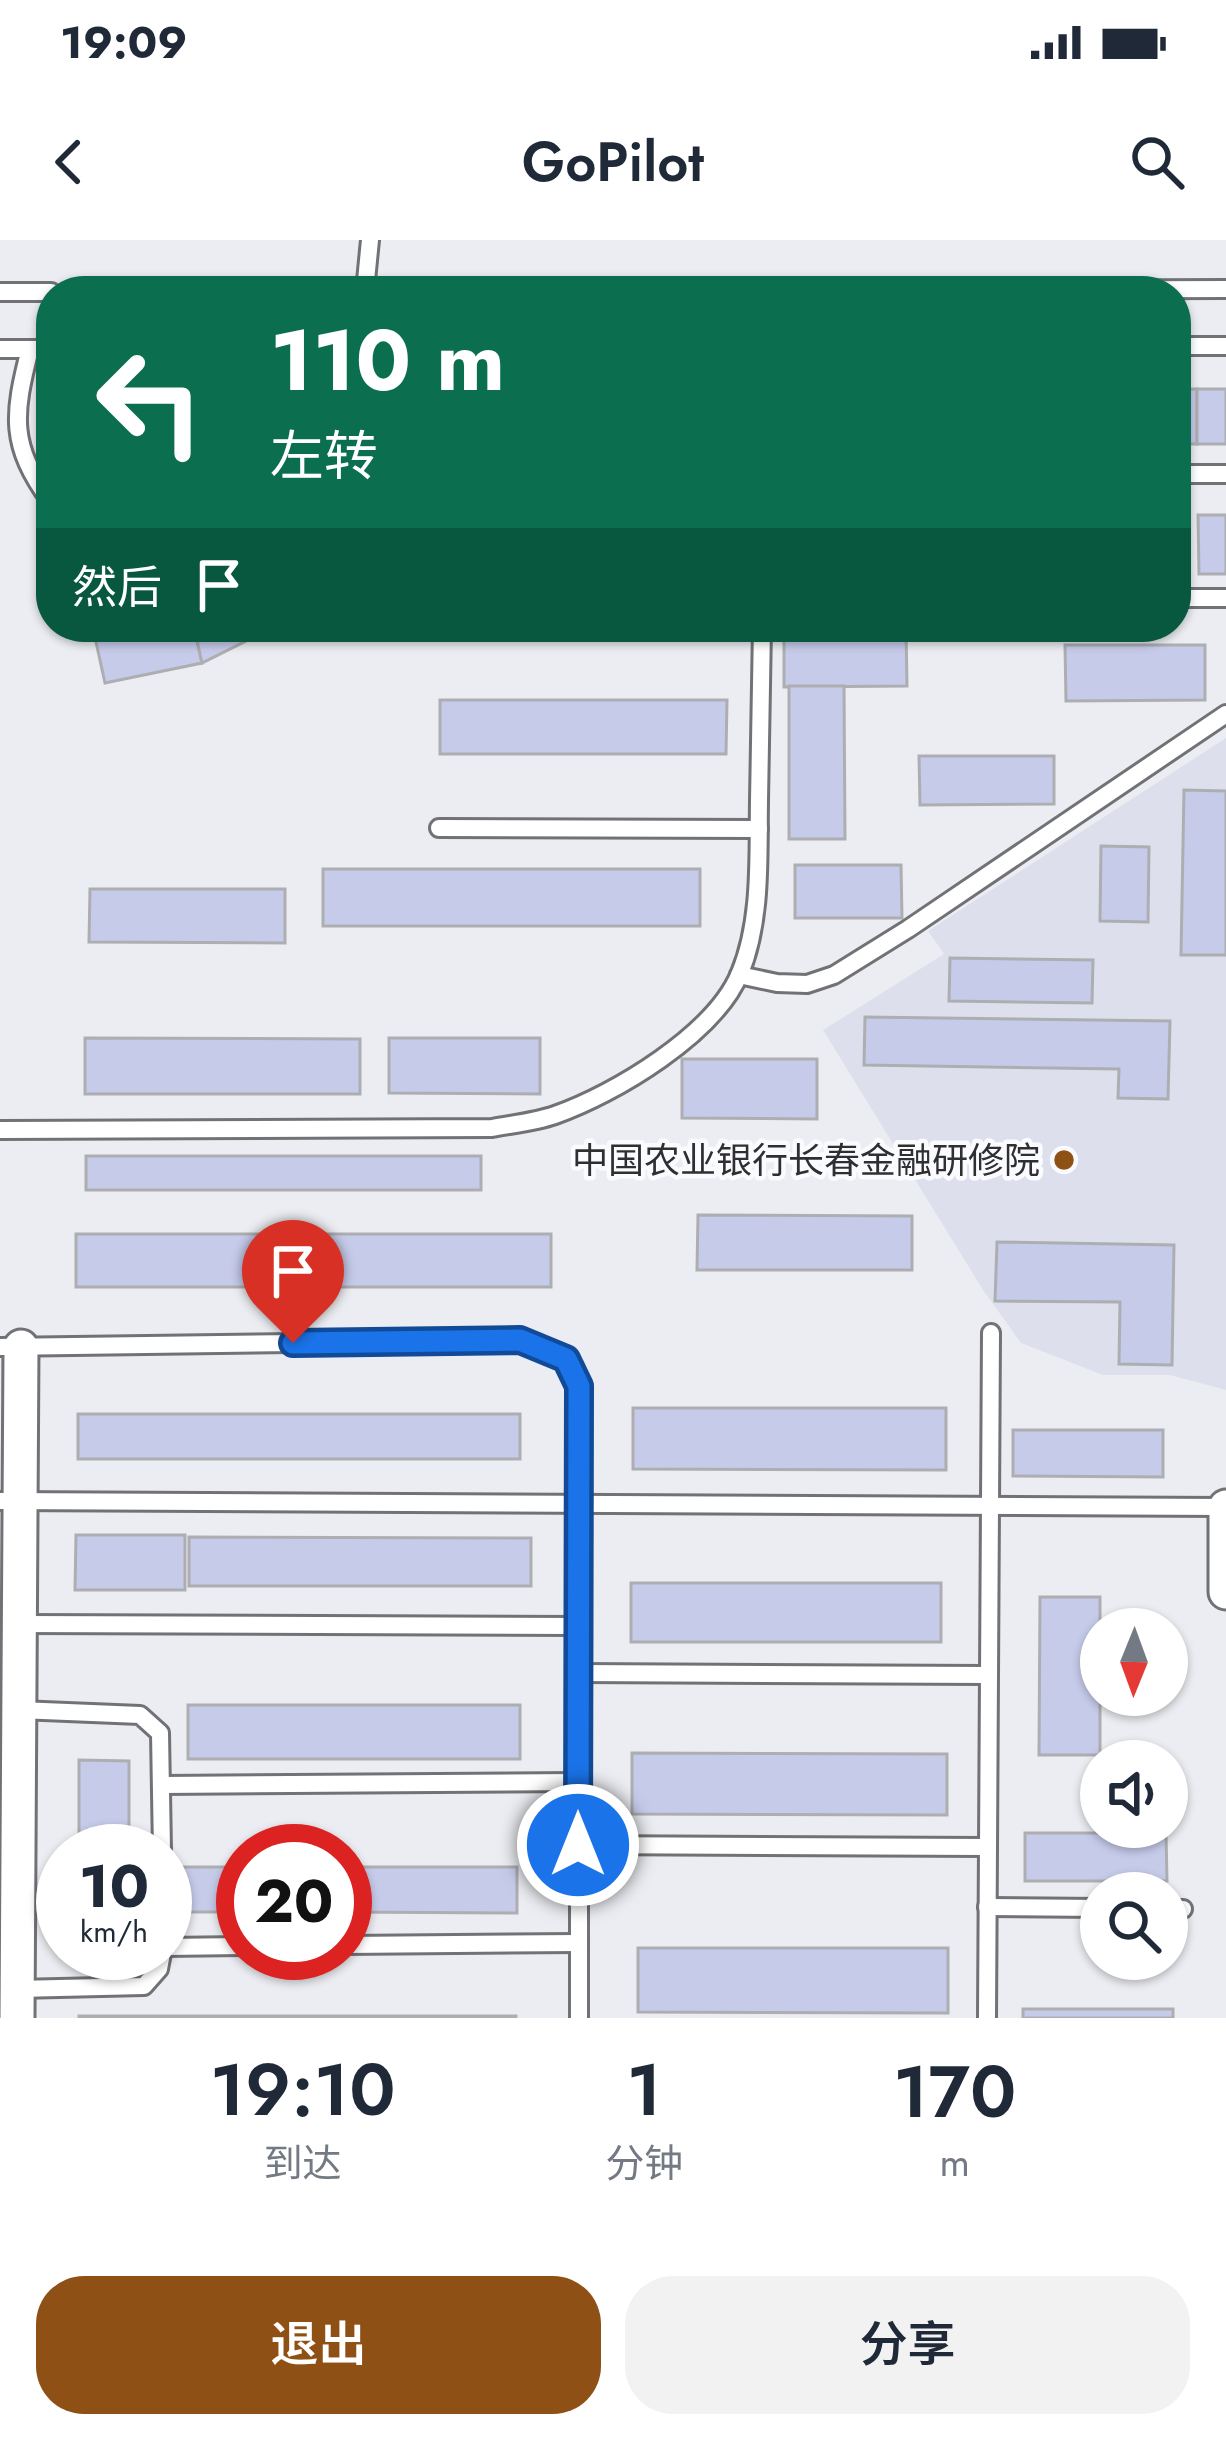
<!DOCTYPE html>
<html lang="zh">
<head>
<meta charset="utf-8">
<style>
	body { margin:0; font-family:Jost,"Noto Sans SC",sans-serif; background:#f2f2f3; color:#1f2937; height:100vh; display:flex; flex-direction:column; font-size:45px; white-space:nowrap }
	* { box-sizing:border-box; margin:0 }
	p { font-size:39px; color:#747a83 }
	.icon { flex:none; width:66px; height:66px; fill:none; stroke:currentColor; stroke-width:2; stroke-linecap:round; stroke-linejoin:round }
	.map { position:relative; height:1778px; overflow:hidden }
	.panel { display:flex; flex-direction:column; background:#fff; flex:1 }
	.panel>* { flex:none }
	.top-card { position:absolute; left:36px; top:36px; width:1155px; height:366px; border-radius:48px; box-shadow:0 3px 9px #0004; background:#0b6e4f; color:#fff; overflow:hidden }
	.needle { width:78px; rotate:181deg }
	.fabs { position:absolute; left:1080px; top:1368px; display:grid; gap:24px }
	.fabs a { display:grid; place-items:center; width:108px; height:108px; border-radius:50%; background:#fff; box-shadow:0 3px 9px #0004; font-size:60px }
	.speed { position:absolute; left:36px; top:1584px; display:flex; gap:24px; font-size:60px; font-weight:700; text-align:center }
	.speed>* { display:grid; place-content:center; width:156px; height:156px; border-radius:50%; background:#fff; box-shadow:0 3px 9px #0004; line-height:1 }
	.speed small { font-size:30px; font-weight:400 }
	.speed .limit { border:18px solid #d22; background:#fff; color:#111 }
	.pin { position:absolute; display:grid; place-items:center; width:102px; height:102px; color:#fff; margin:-123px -51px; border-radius:50% 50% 50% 0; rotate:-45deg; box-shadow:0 0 12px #0007 }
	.pin .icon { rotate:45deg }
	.me { position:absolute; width:132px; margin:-66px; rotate:0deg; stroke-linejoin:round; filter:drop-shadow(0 0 9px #0008) }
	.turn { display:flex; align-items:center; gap:42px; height:252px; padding:0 36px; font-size:54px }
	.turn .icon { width:156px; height:156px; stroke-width:2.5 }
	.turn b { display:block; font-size:84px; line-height:102px }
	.then { display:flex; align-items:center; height:114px; padding:0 36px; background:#0003; gap:24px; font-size:45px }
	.eta { display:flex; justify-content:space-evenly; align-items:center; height:204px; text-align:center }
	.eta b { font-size:72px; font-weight:600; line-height:84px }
	.button { display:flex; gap:24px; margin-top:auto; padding:24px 36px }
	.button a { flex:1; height:138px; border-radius:48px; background:#8e5015; color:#fff; font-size:48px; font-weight:600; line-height:138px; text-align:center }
	.button a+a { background:#f2f2f3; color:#1f2937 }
	.status { display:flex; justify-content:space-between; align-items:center; height:84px; padding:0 60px; background:#fff; direction:ltr }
	.status svg { height:33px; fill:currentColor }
	header { display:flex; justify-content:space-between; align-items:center; height:156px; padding:0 36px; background:#fff; font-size:54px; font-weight:600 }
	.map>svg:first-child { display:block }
</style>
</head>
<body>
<div class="status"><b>19:09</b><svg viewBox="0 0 49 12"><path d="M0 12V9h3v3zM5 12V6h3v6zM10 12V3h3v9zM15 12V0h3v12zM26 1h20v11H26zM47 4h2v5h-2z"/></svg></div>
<header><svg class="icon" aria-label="back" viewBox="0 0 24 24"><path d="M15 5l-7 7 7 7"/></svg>GoPilot<svg class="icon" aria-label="search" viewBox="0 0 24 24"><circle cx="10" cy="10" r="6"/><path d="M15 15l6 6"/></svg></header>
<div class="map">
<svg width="1226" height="1778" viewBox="0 0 1226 1778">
	<rect width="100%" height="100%" fill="#ecedf2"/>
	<path fill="#dde0ec" d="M1226,498V1150L1170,1135H1103L1021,1103L983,1050L823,790L944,714L928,691Z"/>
	<g fill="#c6cbea" stroke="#adaeb2" stroke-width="3">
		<rect x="1176" y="149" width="21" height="55"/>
		<rect x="1197" y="149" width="29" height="55"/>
		<path d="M1198,275H1226V334H1199Z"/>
		<path d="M125,387H194L202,423L105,443L94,393Z"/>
		<path d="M194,387H271L272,388L202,423Z"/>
		<path d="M906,389L907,446L784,447V390Z"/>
		<path d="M1065,405H1205V460L1066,461Z"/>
		<path d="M789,446H844L845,599H789Z"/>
		<path d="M440,460H727L726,514H440Z"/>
		<path d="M919,516H1054V564L920,565Z"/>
		<path d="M1184,550L1226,551V715H1181Z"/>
		<path d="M1101,606L1149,607L1148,682L1100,681Z"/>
		<path d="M795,625H901L902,678H795Z"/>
		<rect x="323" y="629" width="377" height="57"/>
		<path d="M90,649H285V703L89,702Z"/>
		<path d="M950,718L1093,720L1092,763L949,761Z"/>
		<path d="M865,777L1170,781L1168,859L1118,858L1119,829L864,825Z"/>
		<path d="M85,798L360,799V854H85Z"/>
		<path d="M389,798H540V854L389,853Z"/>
		<path d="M682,819H817V879L682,878Z"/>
		<rect x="86" y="916" width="395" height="34"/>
		<path d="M698,975L912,976V1030H697Z"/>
		<rect x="76" y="994" width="475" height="53"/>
		<path d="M997,1002L1174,1005L1172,1125L1119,1124L1120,1062L995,1061Z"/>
		<path d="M633,1168H946V1230L633,1229Z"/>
		<rect x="78" y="1174" width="442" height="45"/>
		<path d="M1013,1190H1163V1237L1013,1236Z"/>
		<path d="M76,1295H185V1350H75Z"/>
		<path d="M189,1297L531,1298V1346H189Z"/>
		<rect x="631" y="1343" width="310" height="59"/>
		<path d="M1040,1357H1100V1515H1039Z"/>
		<rect x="188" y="1465" width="332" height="54"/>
		<path d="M632,1513L947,1514V1575L632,1574Z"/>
		<path d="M79,1520L129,1521V1611H79Z"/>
		<path d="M1025,1593H1166L1167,1641H1025Z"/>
		<rect x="182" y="1627" width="61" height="45"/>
		<path d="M345,1627H517V1673L345,1672Z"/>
		<path d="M638,1708H948V1773L638,1772Z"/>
		<rect x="1023" y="1769" width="150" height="9"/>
		<rect x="79" y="1776" width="437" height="2"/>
	</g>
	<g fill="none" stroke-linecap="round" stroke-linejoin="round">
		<defs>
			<g id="service">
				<path d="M365,51L370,0"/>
				<path d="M558,51L1226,49"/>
				<path d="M0,52H51"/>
				<path d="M1176,106H1226"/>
				<path d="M0,109H51"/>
				<path d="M30,109C13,175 9,205 51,262"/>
				<path d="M1176,234H1226"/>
				<path d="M1176,358H1226"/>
				<path d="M439,588L759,589"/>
				<path d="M739,735L777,743L807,744L834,735L908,689L1226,474"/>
				<path d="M0,890L492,888C513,884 535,882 555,875C615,854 715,794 740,733C762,680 758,616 759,561C760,503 761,445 762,387"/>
				<path d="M0,1107L520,1100L566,1119L579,1146V1778"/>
				<path d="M0,1261L1226,1267"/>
				<path d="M19,1384L577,1386"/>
				<path d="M577,1433L988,1435"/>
				<path d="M19,1470L140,1475L160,1493L162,1611"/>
				<path d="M162,1545L577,1542"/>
				<path d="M578,1605L987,1607"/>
				<path d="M987,1667L1101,1668"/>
				<path d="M1167,1669H1183"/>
				<path d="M345,1705L579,1703"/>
				<path d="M165,1707L243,1706"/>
				<path d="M17,1749L144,1746L159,1729L162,1713"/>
				<path d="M987,1778L991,1093"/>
			</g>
			<g id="minor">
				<path d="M1226,1267V1352"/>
				<path d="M17,1778L21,1107"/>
			</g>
		</defs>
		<use href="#service" stroke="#717276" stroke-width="22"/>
		<use href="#minor" stroke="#717276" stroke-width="39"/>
		<use href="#service" stroke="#fff" stroke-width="16"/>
		<use href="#minor" stroke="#fff" stroke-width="33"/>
	</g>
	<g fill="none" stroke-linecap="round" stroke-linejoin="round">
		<defs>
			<path id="route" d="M293,1103L520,1100L566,1119L579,1146L578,1605"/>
		</defs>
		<use href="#route" stroke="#114b97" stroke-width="30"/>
		<use href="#route" stroke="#1a73e8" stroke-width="21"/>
	</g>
	<circle fill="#8e5015" stroke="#fafbfe" stroke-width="4.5" cx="1064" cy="920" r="12"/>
	<g text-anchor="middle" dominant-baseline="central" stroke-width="9" stroke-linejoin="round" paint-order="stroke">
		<g font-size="36" fill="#2f2f31" stroke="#fafbfe" text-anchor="end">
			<text x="1040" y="920">中国农业银行长春金融研修院</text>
		</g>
	</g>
</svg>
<div class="fabs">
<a><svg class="needle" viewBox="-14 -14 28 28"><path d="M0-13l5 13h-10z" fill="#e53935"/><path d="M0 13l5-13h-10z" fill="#747a83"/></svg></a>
<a><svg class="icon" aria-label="sound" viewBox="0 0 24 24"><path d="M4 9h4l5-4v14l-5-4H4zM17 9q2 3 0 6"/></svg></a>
<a><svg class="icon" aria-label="search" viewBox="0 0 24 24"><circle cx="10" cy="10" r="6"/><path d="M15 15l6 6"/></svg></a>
</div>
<div class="speed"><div>10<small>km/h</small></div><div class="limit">20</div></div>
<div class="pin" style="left:293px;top:1103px;background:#d93025"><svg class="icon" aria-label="arrive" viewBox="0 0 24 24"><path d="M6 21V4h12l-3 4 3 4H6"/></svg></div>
<svg class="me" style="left:578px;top:1605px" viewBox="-20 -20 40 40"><circle r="17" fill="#1a73e8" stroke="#fff" stroke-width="3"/><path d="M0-11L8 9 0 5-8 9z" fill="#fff"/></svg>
<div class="top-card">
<div class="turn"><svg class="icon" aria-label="left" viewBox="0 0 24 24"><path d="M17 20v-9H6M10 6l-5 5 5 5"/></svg><div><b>110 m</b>左转</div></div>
<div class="then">然后<svg class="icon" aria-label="arrive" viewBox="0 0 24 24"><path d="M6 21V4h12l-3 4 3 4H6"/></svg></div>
</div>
</div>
<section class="panel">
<div class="eta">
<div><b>19:10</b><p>到达</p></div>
<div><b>1</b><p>分钟</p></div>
<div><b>170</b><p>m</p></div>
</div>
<div class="button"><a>退出</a><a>分享</a></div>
</section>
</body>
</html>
